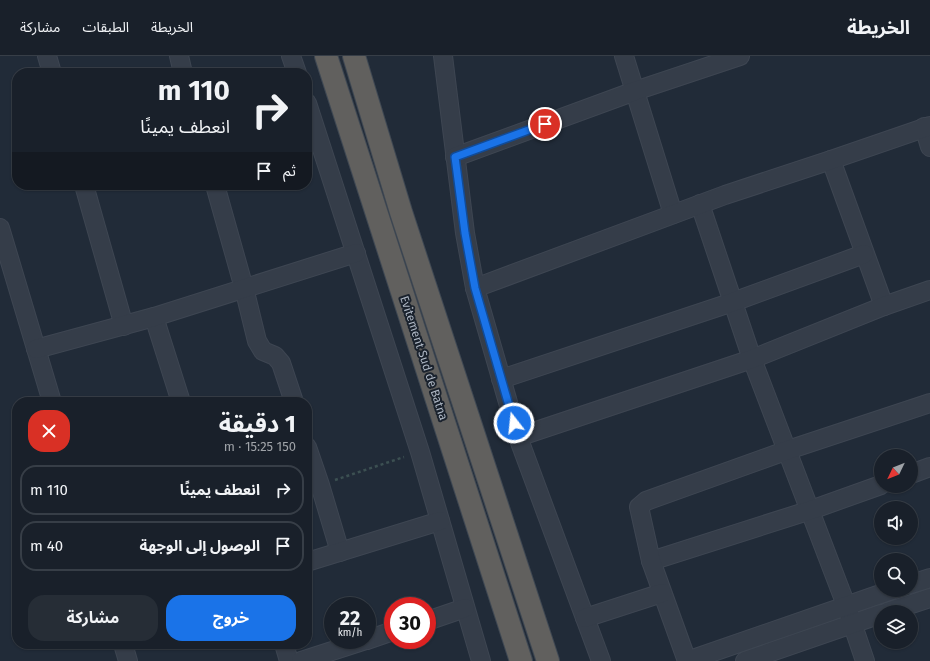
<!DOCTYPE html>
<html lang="ar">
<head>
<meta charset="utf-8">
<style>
	body { margin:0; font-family:"Fira Sans","Noto Sans Arabic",sans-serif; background:#262d36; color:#f1f3f6; direction:rtl; height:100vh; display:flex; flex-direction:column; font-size:15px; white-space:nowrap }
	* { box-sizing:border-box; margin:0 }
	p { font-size:13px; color:#9fa3a8 }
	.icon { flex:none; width:22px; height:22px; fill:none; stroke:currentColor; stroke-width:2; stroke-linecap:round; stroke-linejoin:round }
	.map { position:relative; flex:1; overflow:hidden; direction:ltr }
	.panel { position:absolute; left:12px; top:341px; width:300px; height:252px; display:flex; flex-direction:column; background:#19202a; border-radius:16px; box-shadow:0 1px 3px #0004,0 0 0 1px #373e47; direction:rtl }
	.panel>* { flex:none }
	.top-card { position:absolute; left:12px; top:12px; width:300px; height:122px; border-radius:16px; box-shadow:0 1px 3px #0004,0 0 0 1px #373e47; direction:rtl; background:#19202a; color:#f1f3f6; overflow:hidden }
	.needle { width:26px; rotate:227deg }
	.buttons { position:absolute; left:874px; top:393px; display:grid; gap:8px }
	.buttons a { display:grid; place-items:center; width:44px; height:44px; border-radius:50%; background:#19202a; box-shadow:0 1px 3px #0004,0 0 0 1px #373e47; font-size:20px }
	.speed { position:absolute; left:324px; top:541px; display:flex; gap:8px; font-size:20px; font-weight:700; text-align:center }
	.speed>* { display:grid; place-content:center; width:52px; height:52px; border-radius:50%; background:#19202a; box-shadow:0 1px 3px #0004,0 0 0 1px #373e47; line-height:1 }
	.speed small { font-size:10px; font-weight:400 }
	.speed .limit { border:6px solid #d22; background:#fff; color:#111 }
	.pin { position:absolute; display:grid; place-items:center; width:34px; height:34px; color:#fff; margin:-17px; border:2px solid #fff; border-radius:50%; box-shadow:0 1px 4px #0007 }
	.me { position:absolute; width:44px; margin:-22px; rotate:344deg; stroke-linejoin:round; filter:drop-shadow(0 0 3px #0008) }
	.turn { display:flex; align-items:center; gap:14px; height:84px; padding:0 16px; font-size:18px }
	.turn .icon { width:52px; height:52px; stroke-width:2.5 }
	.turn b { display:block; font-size:28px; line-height:34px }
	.then { display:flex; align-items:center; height:38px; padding:0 16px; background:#0003; gap:8px; font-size:15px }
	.round { display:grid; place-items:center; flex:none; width:42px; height:42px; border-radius:16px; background:#262d36 }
	.head { display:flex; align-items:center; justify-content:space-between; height:68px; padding:0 16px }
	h1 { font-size:24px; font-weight:700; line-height:30px }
	.button { display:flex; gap:8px; margin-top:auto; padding:8px 16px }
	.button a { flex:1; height:46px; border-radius:16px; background:#1a73e8; color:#fff; font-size:16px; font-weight:700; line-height:46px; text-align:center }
	.button a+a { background:#262d36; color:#f1f3f6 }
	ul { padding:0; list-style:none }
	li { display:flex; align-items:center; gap:12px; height:50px; margin:0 8px 6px; padding:0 8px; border:2px solid #373e47; border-radius:16px }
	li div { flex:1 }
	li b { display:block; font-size:15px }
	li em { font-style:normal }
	header { display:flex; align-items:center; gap:24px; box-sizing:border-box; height:56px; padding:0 20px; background:#19202a; border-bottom:1px solid #373e47 }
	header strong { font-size:19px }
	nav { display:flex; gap:22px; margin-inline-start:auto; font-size:14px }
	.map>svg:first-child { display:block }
</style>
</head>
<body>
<header>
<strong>الخريطة</strong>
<nav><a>الخريطة</a><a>الطبقات</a><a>مشاركة</a></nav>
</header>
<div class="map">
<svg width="930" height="605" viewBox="0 0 930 605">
	<rect width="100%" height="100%" fill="#212b38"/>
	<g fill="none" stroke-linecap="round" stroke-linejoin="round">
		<defs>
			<g id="minor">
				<path d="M47,0L52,17"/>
				<path d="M179,0L183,17"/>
				<path d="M291,0L297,17"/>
				<path d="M443,0L465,177L475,232L518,381L601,605"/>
				<path d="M624,0L673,158"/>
				<path d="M307,47L420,396L481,605"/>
				<path d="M924,71L930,91"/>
				<path d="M455,101L635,35L740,0"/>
				<path d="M831,104L884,250"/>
				<path d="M84,129L124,270"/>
				<path d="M215,129L244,232L257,285L263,295L275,300L281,307L294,346"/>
				<path d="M700,148L752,303L846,549L865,605"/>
				<path d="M0,172L52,346"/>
				<path d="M475,232L725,139L831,104L930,70"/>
				<path d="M154,261L181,346"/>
				<path d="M36,293L154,261L356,197"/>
				<path d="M501,323L733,246L864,198"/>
				<path d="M518,381L752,303L884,250L930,234"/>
				<path d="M307,391L320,429L340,496"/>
				<path d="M911,418L930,411"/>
				<path d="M651,505L811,454L881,429"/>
				<path d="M307,506L440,465"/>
				<path d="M911,528L930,522"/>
				<path d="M892,534L687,605L651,505L639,451L646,445L788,394L930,347"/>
				<path d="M887,556L930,542"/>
				<path d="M585,562L662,537"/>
				<path d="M427,565L465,552"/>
				<path d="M367,584L393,575"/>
				<path d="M123,588L128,605"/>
				<path d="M284,588L289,605"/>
				<path d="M301,605L366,584"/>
				<path d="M745,605L881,558"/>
			</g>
			<g id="trunk">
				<path d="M326,0L521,605"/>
				<path d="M354,0L401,156L548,605"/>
			</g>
		</defs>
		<use href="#minor" stroke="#3e4652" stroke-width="20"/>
		<use href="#trunk" stroke="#3f4853" stroke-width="24"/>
		<path stroke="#3c5052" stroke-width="2.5" stroke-dasharray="3 3" stroke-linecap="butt" d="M335,424L404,401"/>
		<use href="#minor" stroke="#353d49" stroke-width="18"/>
		<use href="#trunk" stroke="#61605e" stroke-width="22"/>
	</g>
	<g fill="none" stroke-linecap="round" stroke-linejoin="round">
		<defs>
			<path id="route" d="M514,367L475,232L465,177L455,101L545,68"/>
		</defs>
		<use href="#route" stroke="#114b97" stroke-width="10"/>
		<use href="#route" stroke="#1a73e8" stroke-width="7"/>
	</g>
	<g text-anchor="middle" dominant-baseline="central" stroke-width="4" stroke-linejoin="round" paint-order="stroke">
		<g font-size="12" fill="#afb8c5" stroke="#1a222d">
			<text transform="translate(424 302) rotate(72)">Evitement Sud de Batna</text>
		</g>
	</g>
</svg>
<div class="buttons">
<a><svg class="needle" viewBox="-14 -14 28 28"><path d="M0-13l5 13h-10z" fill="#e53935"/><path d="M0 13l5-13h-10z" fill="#9fa3a8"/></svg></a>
<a><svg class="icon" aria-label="sound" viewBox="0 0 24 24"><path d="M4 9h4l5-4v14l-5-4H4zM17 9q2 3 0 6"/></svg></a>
<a><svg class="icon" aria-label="search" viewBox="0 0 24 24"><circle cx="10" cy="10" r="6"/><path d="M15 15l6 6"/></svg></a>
<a><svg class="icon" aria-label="layers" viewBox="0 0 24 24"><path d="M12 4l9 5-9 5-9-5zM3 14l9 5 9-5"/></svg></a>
</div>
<div class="speed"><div>22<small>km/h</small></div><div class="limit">30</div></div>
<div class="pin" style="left:545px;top:68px;background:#d93025"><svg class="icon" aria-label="arrive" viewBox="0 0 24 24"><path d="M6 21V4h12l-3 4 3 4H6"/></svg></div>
<svg class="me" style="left:514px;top:367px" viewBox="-20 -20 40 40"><circle r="17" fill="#1a73e8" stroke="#fff" stroke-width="3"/><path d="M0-11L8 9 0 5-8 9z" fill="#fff"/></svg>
<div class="top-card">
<div class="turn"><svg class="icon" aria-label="right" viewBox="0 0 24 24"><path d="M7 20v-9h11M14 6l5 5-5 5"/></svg><div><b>110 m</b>انعطف يمينًا</div></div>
<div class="then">ثم<svg class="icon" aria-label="arrive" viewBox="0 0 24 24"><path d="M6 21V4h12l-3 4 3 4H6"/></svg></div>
</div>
<section class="panel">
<div class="head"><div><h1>1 دقيقة</h1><p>150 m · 15:25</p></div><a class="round" style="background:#d93025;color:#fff"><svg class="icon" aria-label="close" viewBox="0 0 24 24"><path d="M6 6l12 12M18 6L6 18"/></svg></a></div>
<ul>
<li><svg class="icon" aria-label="right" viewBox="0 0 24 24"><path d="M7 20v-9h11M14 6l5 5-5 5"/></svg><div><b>انعطف يمينًا</b></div><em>110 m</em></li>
<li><svg class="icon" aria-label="arrive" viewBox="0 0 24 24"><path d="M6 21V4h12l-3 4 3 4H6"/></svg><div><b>الوصول إلى الوجهة</b></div><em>40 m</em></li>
</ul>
<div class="button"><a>خروج</a><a>مشاركة</a></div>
</section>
</div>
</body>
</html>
